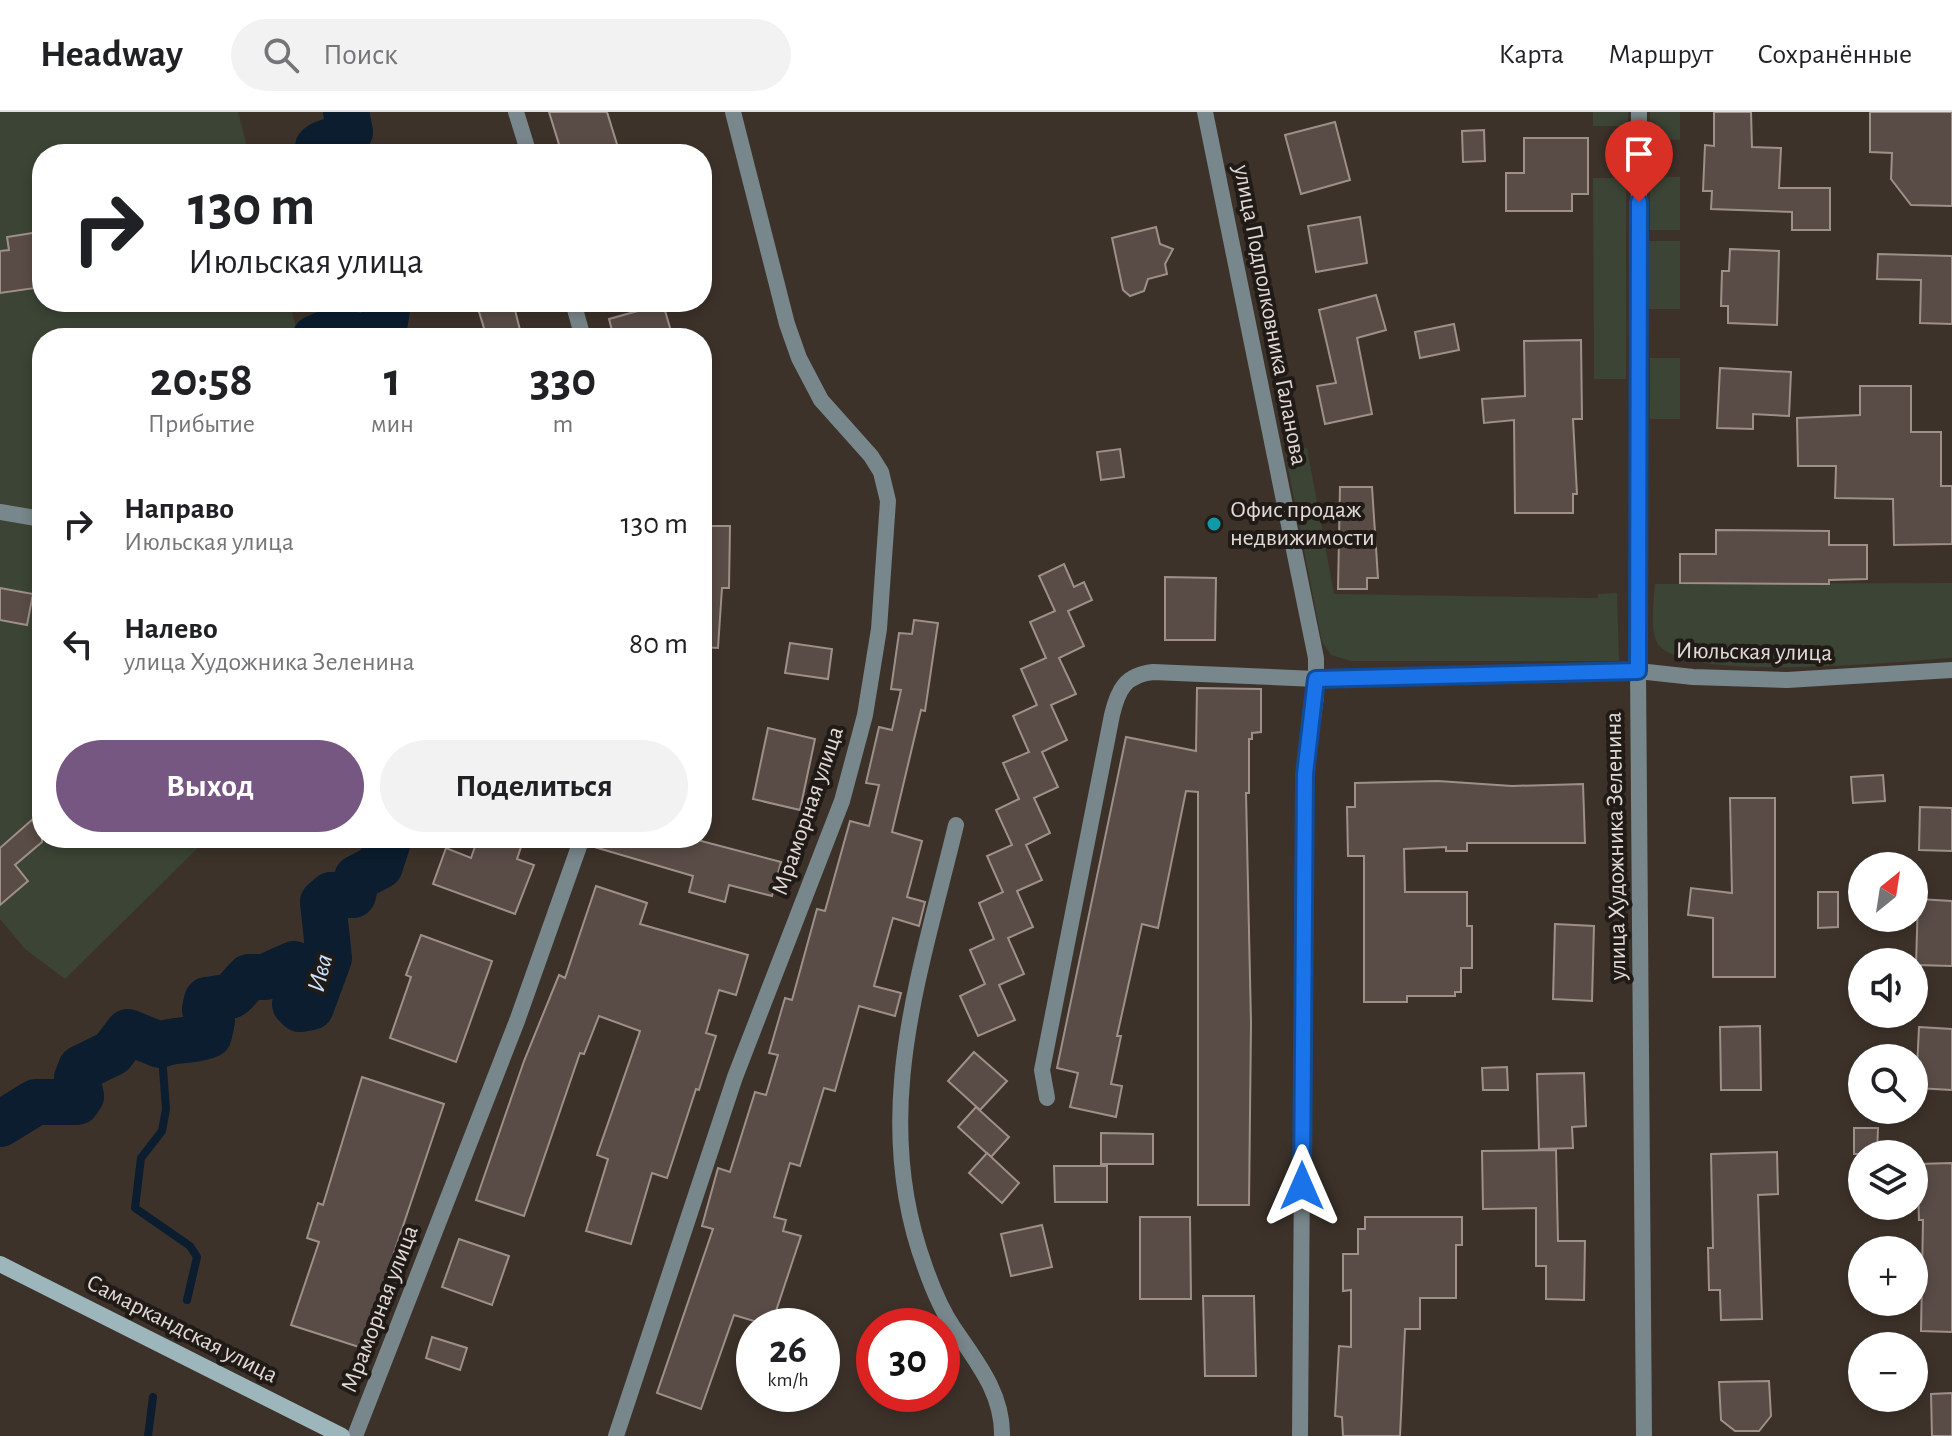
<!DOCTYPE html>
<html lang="ru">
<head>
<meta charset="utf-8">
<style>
	body { margin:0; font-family:"Alegreya Sans",sans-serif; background:#f2f2f2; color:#202124; height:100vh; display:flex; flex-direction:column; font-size:30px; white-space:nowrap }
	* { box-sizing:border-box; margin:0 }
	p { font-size:26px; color:#757577 }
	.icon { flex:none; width:44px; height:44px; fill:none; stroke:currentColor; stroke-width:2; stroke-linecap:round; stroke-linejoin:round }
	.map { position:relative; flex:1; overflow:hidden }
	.drawer { position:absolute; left:32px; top:216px; width:680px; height:520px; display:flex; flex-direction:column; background:#fff; border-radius:32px; box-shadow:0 4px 12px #0003 }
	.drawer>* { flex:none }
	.top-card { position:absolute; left:32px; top:32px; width:680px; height:168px; border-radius:32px; box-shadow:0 4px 12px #0003; background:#fff; color:#202124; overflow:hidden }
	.needle { width:52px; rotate:30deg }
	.controls { position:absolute; left:1848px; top:740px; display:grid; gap:16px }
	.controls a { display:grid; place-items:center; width:80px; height:80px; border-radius:50%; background:#fff; box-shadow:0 4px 12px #0003; font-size:40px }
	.speed { position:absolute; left:736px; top:1196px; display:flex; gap:16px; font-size:40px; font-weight:700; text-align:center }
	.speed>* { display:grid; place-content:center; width:104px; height:104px; border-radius:50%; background:#fff; box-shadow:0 4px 12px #0003; line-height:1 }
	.speed small { font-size:20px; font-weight:400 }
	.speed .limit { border:12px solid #d22; background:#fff; color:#111 }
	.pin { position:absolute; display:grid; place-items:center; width:68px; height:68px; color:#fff; margin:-82px -34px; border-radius:50% 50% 50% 0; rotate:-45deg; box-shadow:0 0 8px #0007 }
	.pin .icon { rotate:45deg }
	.me { position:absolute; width:88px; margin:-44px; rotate:0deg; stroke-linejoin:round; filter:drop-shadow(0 0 6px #0008) }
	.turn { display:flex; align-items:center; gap:28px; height:168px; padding:0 24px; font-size:36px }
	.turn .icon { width:104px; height:104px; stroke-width:2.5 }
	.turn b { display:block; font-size:56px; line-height:68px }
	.eta { display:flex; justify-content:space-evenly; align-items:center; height:136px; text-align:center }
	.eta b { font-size:48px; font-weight:700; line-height:56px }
	.button { display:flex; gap:16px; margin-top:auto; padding:16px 24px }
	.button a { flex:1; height:92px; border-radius:48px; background:#755782; color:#fff; font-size:32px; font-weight:700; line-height:92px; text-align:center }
	.button a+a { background:#f2f2f2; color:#202124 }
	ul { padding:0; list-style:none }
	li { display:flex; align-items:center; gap:24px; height:120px; padding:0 24px }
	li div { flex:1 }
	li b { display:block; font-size:30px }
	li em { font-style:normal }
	header { display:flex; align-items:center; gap:48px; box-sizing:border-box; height:112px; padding:0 40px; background:#fff; border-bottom:2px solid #e0e0e0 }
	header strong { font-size:38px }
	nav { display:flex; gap:44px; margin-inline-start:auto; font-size:28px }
	.search { width:560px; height:72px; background:#f2f2f2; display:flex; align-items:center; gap:20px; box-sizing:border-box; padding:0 28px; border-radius:44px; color:#757577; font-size:30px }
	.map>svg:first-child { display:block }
</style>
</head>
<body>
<header>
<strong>Headway</strong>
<div class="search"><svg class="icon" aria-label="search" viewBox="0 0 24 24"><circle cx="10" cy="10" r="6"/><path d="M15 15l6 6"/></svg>Поиск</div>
<nav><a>Карта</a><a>Маршрут</a><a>Сохранённые</a></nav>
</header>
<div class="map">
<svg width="1952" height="1324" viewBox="0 0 1952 1324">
	<rect width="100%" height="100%" fill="#3c322a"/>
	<g fill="#3b4435">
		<path d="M0,0H238L249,42H42V190H289L299,226H42V726H208L65,867L25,837L0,807Z"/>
		<rect x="1593" y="0" width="35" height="14"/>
		<path d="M1650,0H1680V28L1649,27Z"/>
		<rect x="1650" y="65" width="30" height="53"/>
		<path d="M1593,66H1626V267H1594Z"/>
		<rect x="1649" y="129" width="31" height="68"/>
		<rect x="1650" y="246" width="30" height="61"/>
		<path d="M1307,336L1334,482L1594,486H1598V482L1617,481L1619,549H1351L1331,543L1322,530L1285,340Z"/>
		<path d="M1952,471V546C1902,549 1685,572 1658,532C1649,518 1654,489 1655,472Z"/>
	</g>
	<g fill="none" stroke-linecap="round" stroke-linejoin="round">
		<g stroke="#0b1d2e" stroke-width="8">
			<path d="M169,929L162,944L166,997L162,1019L141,1046L135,1096L190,1134L197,1145L187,1188"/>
			<path d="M148,1324L153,1285"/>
		</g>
		<g stroke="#0b1d2e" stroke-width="46">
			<path d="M318,42V35C328,26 342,31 350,20L346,0"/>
			<path d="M315,226L331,219L371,226L385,210L387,197L382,190"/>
			<path d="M0,1012L36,990H77L81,984L77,966L81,956L112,941L128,920L160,933C175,926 195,930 209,923L212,909L205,897L207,888C241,882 226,888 249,865H265L294,852L304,865L295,892L300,897L311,895L329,846L323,790L331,783H353L357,766L380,754L389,726"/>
		</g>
	</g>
	<g fill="#594c47" stroke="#9e8f89" stroke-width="2">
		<path d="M549,0H607L620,42H562Z"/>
		<path d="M1714,0H1751L1752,35L1781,36L1779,76H1830V118H1792V100L1711,97L1712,79H1703L1705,33L1714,34Z"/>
		<path d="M1870,0H1952V94L1911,93L1891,67L1892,41L1870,40Z"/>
		<path d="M1335,10L1350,68L1301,82L1285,23Z"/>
		<path d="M1484,18L1485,49L1463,50L1462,19Z"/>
		<path d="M1524,26H1588V82H1572V99H1506V61H1524Z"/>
		<path d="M1360,105L1367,151L1316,160L1308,114Z"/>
		<path d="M1156,115L1160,132L1173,137L1165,152L1167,162L1148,167L1144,179L1130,184L1123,178L1112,126Z"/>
		<path d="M39,120L42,175L0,181V139L9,138L7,125Z"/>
		<path d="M1730,137L1779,139L1777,213L1728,211V194H1721L1722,159H1729Z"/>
		<path d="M1878,142L1952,144V212L1920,211L1921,168L1877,167Z"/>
		<path d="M1376,183L1386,218L1357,226L1372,302L1325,312L1317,274L1336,271L1319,198Z"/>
		<path d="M476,190H513L522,226H487Z"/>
		<path d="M663,192L673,226H614L609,207Z"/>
		<path d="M1454,212L1459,238L1420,246L1415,220Z"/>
		<path d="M1581,228L1582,307H1573L1577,382H1573V401H1515L1514,308L1484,311L1482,287L1525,284L1524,229Z"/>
		<path d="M1720,256L1791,260L1789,304L1753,302V317L1717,316Z"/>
		<path d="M1860,274H1911V320H1941V374H1952V432L1894,433L1893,387L1835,386L1836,354H1798L1797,306L1860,303Z"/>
		<path d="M1120,337L1124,365L1101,368L1097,340Z"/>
		<path d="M1340,375H1372L1378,466H1367V477H1338Z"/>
		<path d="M702,414H730L729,476H722L718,536L702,535Z"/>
		<path d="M1716,418L1829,419V433H1867V467L1829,468V472L1680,471V442H1716Z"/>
		<path d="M1064,452L1074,475L1084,470L1092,488L1068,499L1084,534L1059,546L1076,582L1051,593L1067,628L1042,640L1058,675L1034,686L1050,721L1026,733L1042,768L1017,779L1033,815L1008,826L1024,862L999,873L1015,908L978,924L960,884L985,872L970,838L994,827L979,791L1003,780L987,744L1012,733L996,698L1019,687L1003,651L1029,640L1013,604L1037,593L1021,557L1046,546L1030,510L1055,499L1039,464Z"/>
		<path d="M1165,465L1216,466L1215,528H1165Z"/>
		<path d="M0,476L33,482L27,513L0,508Z"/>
		<path d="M914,508L938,511L925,599L921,598L892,720L922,729L907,785L925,790L919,814L893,806L874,874L901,881L895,904L859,894L835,979L824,976L800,1054L790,1051L774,1105L786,1108L783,1119L801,1124L771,1214L734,1203L701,1297L657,1281L713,1117L702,1114L718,1056L730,1060L755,980L766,983L778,943L769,941L785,886L792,888L817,797L825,799L850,709L869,714L879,673L866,671L879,615L892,618L901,578L891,577L899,521L912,522Z"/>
		<path d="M790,531L832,537L828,567L785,561Z"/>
		<path d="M1197,576L1261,577V620L1252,621V627H1249V681H1246L1251,911L1249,1093H1198V680L1186,679L1158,816L1142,812L1117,924H1121L1111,972L1122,974L1116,1005L1070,995L1078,961L1057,956L1126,625L1196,639Z"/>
		<path d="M768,616L815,627L800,698L753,687Z"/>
		<path d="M1883,663L1885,689L1853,691L1851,665Z"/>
		<path d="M1438,669L1512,674L1583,672L1585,731H1467V739H1446V735L1404,737L1405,780H1467V814H1472V856H1461V880H1455V884H1407V890H1364V744H1348L1347,695H1355V671Z"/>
		<path d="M1730,686H1775V865H1713V806L1688,803L1691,776L1732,781Z"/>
		<path d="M1920,695L1952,696V739L1919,738Z"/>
		<path d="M42,699V730L15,753L28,769L0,793V736Z"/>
		<path d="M478,726H524L517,747L534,753L515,802L433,772L446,736L471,746Z"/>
		<path d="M593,726H690L781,750L772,784L729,773L725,790L689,780L693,764L591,734Z"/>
		<path d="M596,774L647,791L640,812L748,843L736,883L719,878L706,921L716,924L699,978L696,977L667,1066L652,1061L631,1132L586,1119L608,1047L597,1043L640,919L599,904L584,942L580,941L524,1104L476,1088L524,949L559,863L565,866Z"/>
		<path d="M1818,780H1838V815L1818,816Z"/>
		<path d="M1918,787L1952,789V854L1916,853Z"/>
		<path d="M1555,812L1594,814L1592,889L1553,887Z"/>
		<path d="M421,823L492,849L456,950L390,926L411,865L406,863Z"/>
		<path d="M1760,914L1761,978H1721L1720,915Z"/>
		<path d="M1919,915L1952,917V978L1916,976Z"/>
		<path d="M974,940L1007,969L980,998L948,969Z"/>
		<path d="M1507,955L1508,978H1483L1482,956Z"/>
		<path d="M1584,961L1586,1014L1572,1015L1573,1036L1539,1037L1537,962Z"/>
		<path d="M362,965L444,992L362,1236L291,1213L319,1130L307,1126L318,1091L323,1093Z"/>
		<path d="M976,995L1009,1025L991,1045L958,1015Z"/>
		<path d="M1854,1016H1878L1877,1042H1854Z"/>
		<path d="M1101,1021L1153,1022V1052H1101Z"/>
		<path d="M1556,1038L1558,1129H1585L1584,1188L1546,1187V1154H1536V1096L1483,1097L1482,1039Z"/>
		<path d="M1777,1040L1778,1082L1758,1083L1762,1207L1721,1208L1720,1178H1709L1708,1136H1713L1711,1042Z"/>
		<path d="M987,1041L1019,1071L1002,1091L969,1061Z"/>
		<path d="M1952,1051V1220L1921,1219L1923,1108H1919L1917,1052Z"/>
		<path d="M1054,1054H1107V1090H1055Z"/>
		<path d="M1140,1105H1190L1191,1187H1140Z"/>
		<path d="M1365,1105H1462V1133H1456V1186H1420V1217H1405L1400,1324H1343L1342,1305L1335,1304L1339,1234L1351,1235V1178L1343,1179V1142H1358V1117H1365Z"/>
		<path d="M1042,1113L1052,1155L1011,1164L1001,1122Z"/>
		<path d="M459,1127L509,1144L492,1193L442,1175Z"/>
		<path d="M1203,1184H1254L1256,1264H1205Z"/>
		<path d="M432,1225L467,1236L460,1258L426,1246Z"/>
		<path d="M1769,1269L1771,1304L1759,1319H1735L1721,1308L1719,1270Z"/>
		<path d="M1952,1281V1324H1932L1931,1282Z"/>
	</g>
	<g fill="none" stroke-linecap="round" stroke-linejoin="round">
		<g stroke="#78878b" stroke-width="16">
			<path d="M516,0L529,42"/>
			<path d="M1205,0L1316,546V584L1305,662L1300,1324"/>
			<path d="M1639,0L1638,559L1644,1324"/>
			<path d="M573,190L583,226"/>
			<path d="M0,400L42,407"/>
			<path d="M956,713C920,863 869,1003 925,1155C932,1175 941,1197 953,1215C976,1249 1003,1281 1002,1324"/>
			<path d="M1047,986L1042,958L1112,603C1118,578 1125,563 1153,560L1316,567L1638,559L1693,565L1787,568L1952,558"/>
			<path d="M355,1324L517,909L582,726"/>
			<path d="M616,1324L735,965L842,689L865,603L879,517L888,389L881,360L871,344L821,288L799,246L787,212L733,0"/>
		</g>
		<path stroke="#9db6bc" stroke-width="16" d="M0,1152L342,1324"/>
	</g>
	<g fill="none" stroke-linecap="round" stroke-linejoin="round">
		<defs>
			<path id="route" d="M1302,1074L1305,662L1316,567L1638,559L1639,90"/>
		</defs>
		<use href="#route" stroke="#114b97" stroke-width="20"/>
		<use href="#route" stroke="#1a73e8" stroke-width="14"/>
	</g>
	<circle fill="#0f9aa8" stroke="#201b17" stroke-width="3" cx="1214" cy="412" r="8"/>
	<g text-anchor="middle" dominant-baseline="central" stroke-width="8" stroke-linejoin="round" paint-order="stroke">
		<g font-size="24" fill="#e1dad5" stroke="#201b17">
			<text transform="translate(1270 203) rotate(79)">улица Подполковника Галанова</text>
			<text transform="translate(1754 540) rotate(1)">Июльская улица</text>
			<text transform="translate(808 699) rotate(-71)">Мраморная улица</text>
			<text transform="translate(1616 734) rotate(-91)">улица Художника Зеленина</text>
			<text transform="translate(380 1197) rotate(-69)">Мраморная улица</text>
			<text transform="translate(182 1217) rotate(27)">Самаркандская улица</text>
		</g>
		<g font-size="24" fill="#e1dad5" stroke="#201b17" text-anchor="start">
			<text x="1230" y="398">Офис продаж<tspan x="1230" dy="28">недвижимости</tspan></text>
		</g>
		<g font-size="26" font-style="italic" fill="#cbe3fc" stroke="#201b17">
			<text transform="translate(320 861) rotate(-76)">Ива</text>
		</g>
	</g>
</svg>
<div class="controls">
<a><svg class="needle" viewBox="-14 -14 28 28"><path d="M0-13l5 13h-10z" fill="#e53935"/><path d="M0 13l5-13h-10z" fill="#757577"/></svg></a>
<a><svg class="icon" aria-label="sound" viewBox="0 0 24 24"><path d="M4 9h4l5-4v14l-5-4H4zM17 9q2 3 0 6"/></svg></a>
<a><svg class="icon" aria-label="search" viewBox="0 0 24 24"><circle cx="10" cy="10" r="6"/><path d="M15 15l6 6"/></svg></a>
<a><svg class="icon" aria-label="layers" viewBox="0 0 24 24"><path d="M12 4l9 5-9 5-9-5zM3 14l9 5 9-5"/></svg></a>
<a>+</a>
<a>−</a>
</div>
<div class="speed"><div>26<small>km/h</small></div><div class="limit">30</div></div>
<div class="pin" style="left:1639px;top:90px;background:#d93025"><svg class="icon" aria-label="arrive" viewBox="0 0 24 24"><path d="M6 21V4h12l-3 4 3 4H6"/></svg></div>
<svg class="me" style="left:1302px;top:1074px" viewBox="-20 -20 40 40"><path d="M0-17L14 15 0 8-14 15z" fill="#1a73e8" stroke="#fff" stroke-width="4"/></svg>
<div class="top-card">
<div class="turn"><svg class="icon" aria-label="right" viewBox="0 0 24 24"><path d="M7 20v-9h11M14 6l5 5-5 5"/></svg><div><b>130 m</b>Июльская улица</div></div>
</div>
<section class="drawer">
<div class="eta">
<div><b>20:58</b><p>Прибытие</p></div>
<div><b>1</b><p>мин</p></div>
<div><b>330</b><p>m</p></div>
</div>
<ul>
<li><svg class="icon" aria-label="right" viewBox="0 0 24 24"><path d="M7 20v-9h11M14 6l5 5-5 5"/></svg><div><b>Направо</b><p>Июльская улица</p></div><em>130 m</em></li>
<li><svg class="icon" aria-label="left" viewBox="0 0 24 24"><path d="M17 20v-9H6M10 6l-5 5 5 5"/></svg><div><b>Налево</b><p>улица Художника Зеленина</p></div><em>80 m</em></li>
</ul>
<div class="button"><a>Выход</a><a>Поделиться</a></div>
</section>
</div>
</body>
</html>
